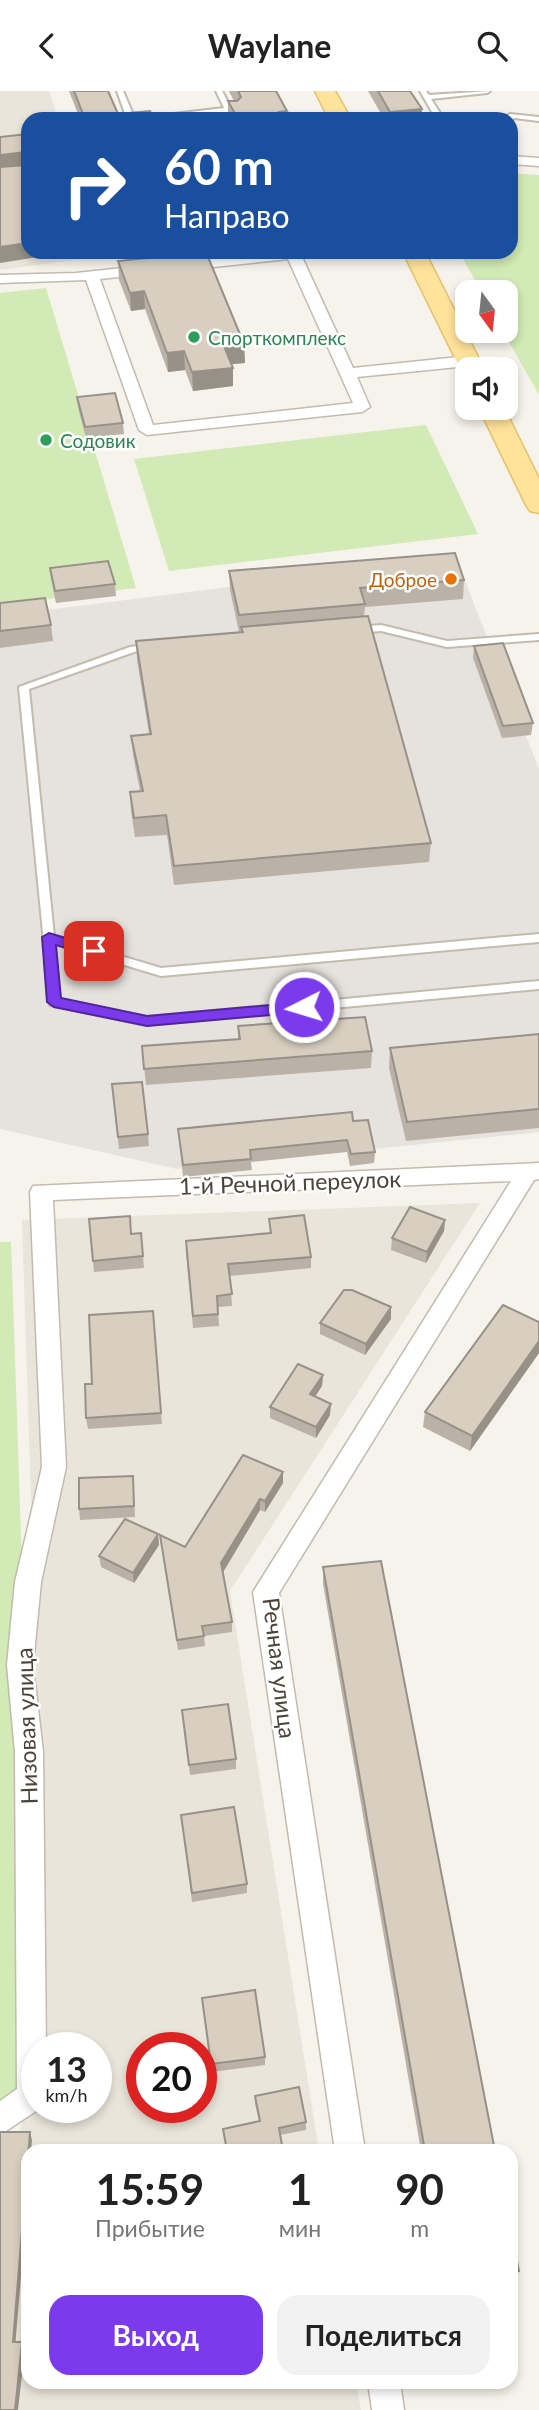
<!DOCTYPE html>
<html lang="ru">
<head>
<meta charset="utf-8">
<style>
	body { margin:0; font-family:Lato,sans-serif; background:#f2f2f2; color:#222; height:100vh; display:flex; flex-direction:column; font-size:26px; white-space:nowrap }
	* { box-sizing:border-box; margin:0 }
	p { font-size:23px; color:#767676 }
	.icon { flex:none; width:38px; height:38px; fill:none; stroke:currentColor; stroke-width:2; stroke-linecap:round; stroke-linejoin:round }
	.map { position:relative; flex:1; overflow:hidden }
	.panel { position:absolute; left:21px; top:2053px; width:497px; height:245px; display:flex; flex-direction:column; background:#fff; border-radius:21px; box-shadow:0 4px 10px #0003 }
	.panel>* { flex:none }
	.hud { position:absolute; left:21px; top:21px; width:497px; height:147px; border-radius:21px; box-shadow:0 4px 10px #0003; background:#1a4fa0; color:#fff; overflow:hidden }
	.needle { width:46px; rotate:165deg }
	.fabs { position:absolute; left:455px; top:189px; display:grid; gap:14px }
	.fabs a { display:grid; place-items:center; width:63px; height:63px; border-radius:14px; background:#fff; box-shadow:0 4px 10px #0003; font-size:35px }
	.speed { position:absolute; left:21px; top:1941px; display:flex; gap:14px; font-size:35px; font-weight:700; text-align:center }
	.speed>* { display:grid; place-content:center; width:91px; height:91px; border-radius:50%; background:#fff; box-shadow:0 4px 10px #0003; line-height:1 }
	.speed small { font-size:18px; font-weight:400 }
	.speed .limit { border:10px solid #d22; background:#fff; color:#111 }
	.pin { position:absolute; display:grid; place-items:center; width:60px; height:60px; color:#fff; margin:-30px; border-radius:14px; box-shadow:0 4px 10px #0006 }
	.me { position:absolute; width:77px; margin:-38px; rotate:265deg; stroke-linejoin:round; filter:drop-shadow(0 0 5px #0008) }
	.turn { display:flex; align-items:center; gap:24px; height:147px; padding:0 28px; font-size:32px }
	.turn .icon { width:91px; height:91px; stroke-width:2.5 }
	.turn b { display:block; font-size:49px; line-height:60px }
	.eta { display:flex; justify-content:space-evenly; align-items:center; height:119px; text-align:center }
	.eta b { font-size:42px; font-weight:700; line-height:49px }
	.primary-button { display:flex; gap:14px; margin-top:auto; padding:14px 28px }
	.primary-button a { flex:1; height:80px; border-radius:21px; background:#7c3aed; color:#fff; font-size:28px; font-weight:700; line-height:80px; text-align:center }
	.primary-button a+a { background:#f2f2f2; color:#222 }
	header { display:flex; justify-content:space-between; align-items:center; height:91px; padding:0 28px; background:#fff; font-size:32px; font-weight:700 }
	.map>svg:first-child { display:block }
</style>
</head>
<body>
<header><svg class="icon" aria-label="back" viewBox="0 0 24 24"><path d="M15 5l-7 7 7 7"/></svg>Waylane<svg class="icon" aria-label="search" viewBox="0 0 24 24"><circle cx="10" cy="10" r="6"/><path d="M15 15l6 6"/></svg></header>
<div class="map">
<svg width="539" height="2319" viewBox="0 0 539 2319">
	<rect width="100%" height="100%" fill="#f6f3ec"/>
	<g fill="#eae5da" fill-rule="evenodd">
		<path d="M0,0H49L58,28H28V161H102L104,165L0,179Z"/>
		<path d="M480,1112L230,1500L319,2060H28V2291H356L361,2319H0V2109L37,1980V2016H96V1956H43L48,1940L22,1129ZM142,1956H201V2016H142Z"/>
	</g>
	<path fill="#e6e2dd" d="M456,467L539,678V1041L177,1078L0,1038V525Z"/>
	<g fill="#d2eab5">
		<path d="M511,82L539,84V304L503,240L506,201H482L459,161H511Z"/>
		<path d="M46,197L136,497L0,514V202Z"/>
		<path d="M426,334L478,443L169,480L134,368Z"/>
		<path d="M0,1151H11L38,1942L0,2058Z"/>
	</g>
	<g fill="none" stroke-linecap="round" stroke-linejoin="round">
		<defs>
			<g id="lane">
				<path d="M117,0H123L135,28H127Z"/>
				<path d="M216,0H222L237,28H229L226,21L167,28H144L148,26L224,17Z"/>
				<path d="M420,0H426L429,4L490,0L487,2L431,8L444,28H436Z"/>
				<path d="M510,23L539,26V30L514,27L511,30V28H506V25Z"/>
				<path d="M381,534L447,550L539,543V549L447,556L381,540L356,542L351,539L356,536Z"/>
				<path d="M153,553L156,554V558L134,561L29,598L54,845L161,877L539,843V851L161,885L55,853L59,908L147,926L539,890V898L147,934L50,914L19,596L130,556Z"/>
			</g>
			<g id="street">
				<path d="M511,65L539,67V75L511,73Z"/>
				<path d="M272,161H319L302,166L353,277L468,265L476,270L468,275L357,286L370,316L362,321L147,344L139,339L86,189L0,192V184L76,182ZM288,168L353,312L153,334L100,188Z"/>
				<path d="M539,1072V1088L534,1089L279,1502L365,2060H335L253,1501L511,1090L53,1109L66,1376L41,1491L33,1574L43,1661L46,1956H37V2016H42L0,2044V2010L17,1998L15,1661L7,1574L15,1491L42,1376L30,1101L33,1095Z"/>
				<path d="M368,2291H400L404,2319H372Z"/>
			</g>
			<g id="primary">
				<path d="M315,0H335L351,28H329Z"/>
				<path d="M403,161H425L484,278H467V284L463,283Z"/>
				<path d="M479,317H504L539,388V422L530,420L526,414Z"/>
			</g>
		</defs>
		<use href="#lane" stroke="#c2bbae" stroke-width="4"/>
		<use href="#street" stroke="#c2bbae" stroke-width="3"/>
		<use href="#primary" stroke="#e6c16a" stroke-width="3"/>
		<use href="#lane" fill="#fff" fill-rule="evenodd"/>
		<use href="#street" fill="#fff" fill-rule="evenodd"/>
		<use href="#primary" fill="#ffe39c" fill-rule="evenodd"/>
	</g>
	<g fill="#bab2a6">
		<path d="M69,0H108L118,23L154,28H80Z"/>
		<path d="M229,0H276L287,28H228V10H234Z"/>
		<path d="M368,0H410L422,18V28H384Z"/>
		<path d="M162,161H201L244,253L245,272L231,273L233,295L193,300L185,279L168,281L145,218L131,220L119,189L118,170L164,165Z"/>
		<path d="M77,306L123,332L124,343L86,347L78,317Z"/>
		<path d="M50,477L115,493L116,505L56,512L51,488Z"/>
		<path d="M229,480L464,489L463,508L365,516L364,525L431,752L429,771L174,794L167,744L135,746L131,720L130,701L140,700L133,664L131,645L149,643L137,569L136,550L239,541L230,499Z"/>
		<path d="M0,512L51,534L53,550L0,557Z"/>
		<path d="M474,555L533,632L531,644L502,647L473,567Z"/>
		<path d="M238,935L372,960L371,977L146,994L142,955L238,948Z"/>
		<path d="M539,943V1037L406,1050L389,977L390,957Z"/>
		<path d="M112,993L148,1043L149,1055L119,1058Z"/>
		<path d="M353,1030L375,1061L374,1072L350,1075L347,1061L251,1071L252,1079L183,1086L178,1038Z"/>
		<path d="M89,1128L131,1143L141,1142L144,1177L94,1181Z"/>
		<path d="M269,1128L311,1166V1177L230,1185L232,1215L218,1216L219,1235L193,1237L186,1162L270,1143Z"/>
		<path d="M445,1129L444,1140L426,1172L391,1159L392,1147Z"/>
		<path d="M391,1216V1228L365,1264L320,1243V1232Z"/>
		<path d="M539,1231V1262L470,1360L423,1336L425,1321Z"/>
		<path d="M323,1284L322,1295L315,1306L330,1324L316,1347L270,1327V1316Z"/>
		<path d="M92,1293L161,1322L162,1333L88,1338L86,1327Z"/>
		<path d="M283,1381V1392L265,1421L260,1419L223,1481L232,1531V1541L204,1545L205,1555L178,1559L160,1444L185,1456Z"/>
		<path d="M133,1385L135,1426L80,1429L79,1418Z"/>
		<path d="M158,1443L159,1454L134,1492L101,1476L99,1465Z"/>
		<path d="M323,1476L495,2060H421L323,1493Z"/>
		<path d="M182,1619L236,1668V1678L190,1684Z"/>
		<path d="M181,1724L247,1793V1802L192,1811Z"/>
		<path d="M203,1915L265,1966V1974L211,1981Z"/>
		<path d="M255,2005L306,2031V2039L280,2044L283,2060H226L223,2038L259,2030L255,2013Z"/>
		<path d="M511,2140L519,2180L515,2191L511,2192Z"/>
	</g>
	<g fill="#979187">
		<path d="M422,18V28H390V21Z"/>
		<path d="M287,20V28H279V21Z"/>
		<path d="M26,61L28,76L0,79V64Z"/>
		<path d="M28,152V161H70L0,172V156Z"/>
		<path d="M166,161H201V166L166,170Z"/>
		<path d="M144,200L145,218L131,220L130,202Z"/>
		<path d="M244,253L245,272L224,274V255Z"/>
		<path d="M184,260L185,279L168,281L167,262Z"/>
		<path d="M233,277V295L193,300L192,281Z"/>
		<path d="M445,1129L444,1140L426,1172L427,1161Z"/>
		<path d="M391,1216V1228L365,1264L366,1253Z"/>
		<path d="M539,1250V1262L470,1360L472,1345Z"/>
		<path d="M323,1284L322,1295L309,1314L310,1303Z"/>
		<path d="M331,1313L330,1324L316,1347V1336Z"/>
		<path d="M283,1381V1392L265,1421V1410Z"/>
		<path d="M260,1408V1419L222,1483L221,1472Z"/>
		<path d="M158,1443L159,1454L134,1492L133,1482Z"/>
		<path d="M30,2041L32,2049L31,2060H29Z"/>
		<path d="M28,2068V2101L15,2257L13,2251Z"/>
		<path d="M22,2251L25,2257L18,2319H15Z"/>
	</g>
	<g fill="#d8cfc1" stroke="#979187" stroke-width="2">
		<path d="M74,0H108L118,23L150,20L154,28H85Z"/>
		<path d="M238,0H276L287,20L279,21L283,28H238L228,10H237L241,6Z"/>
		<path d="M378,0H410L422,18L390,21Z"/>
		<path d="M28,43V63L26,61L0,64V46Z"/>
		<path d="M28,70V152L0,156V76L27,74Z"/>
		<path d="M206,161L244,253L224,255L233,277L192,281L184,260L167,262L144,200L130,202L118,170Z"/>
		<path d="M115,302L123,332L85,336L77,306Z"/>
		<path d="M455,462L464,489L360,497L365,513L239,524L229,480Z"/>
		<path d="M108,470L115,493L55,500L50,477Z"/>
		<path d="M45,507L51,534L0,540V512Z"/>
		<path d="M368,525L431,752L174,775L166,724L134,727L130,701L143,700L131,645L151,643L136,550L243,541L241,536Z"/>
		<path d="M503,552L533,632L503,635L474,555Z"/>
		<path d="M365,926L372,960L144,978L142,955L240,948L238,935Z"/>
		<path d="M539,943V1018L407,1031L390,957Z"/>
		<path d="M142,991L148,1043L118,1046L112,993Z"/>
		<path d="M352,1021L353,1030L368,1029L375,1061L351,1063L347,1049L250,1059L251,1068L183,1074L178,1038Z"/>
		<path d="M410,1116L445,1129L427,1161L392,1147Z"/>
		<path d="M304,1124L311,1166L228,1173L232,1203L217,1205L218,1223L193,1225L186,1150L271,1142L269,1128Z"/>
		<path d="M130,1125L131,1143L141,1142L143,1165L93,1170L89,1128Z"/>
		<path d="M344,1199H352L391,1216L366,1253L320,1232Z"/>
		<path d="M503,1214L539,1231V1250L472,1345L425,1321Z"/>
		<path d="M153,1220L161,1322L86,1327L85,1293H92L89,1224Z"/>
		<path d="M298,1273L323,1284L310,1303L331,1313L316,1336L270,1316Z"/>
		<path d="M243,1364L283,1381L265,1410L260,1408L221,1472L232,1531L202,1535L204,1545L177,1549L160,1444L185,1456Z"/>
		<path d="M133,1385L134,1415L79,1418V1387Z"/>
		<path d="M125,1428L158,1443L133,1482L99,1465Z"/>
		<path d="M381,1470L495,2060H425L323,1476Z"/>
		<path d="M228,1613L236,1668L189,1674L182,1619Z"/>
		<path d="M234,1716L247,1793L192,1802L181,1724Z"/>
		<path d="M255,1899L265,1966L211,1973L202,1907Z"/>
		<path d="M299,1996L306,2031L279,2037L283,2060H227L223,2038L260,2030L255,2005Z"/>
		<path d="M0,2041H30L13,2251H22L15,2319H0Z"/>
		<path d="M511,2140L519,2180L511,2182Z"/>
	</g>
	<path fill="#7c3aed" stroke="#51269a" stroke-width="2" d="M49,842L99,857L101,860L94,865L56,854L61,907L147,925L304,911L311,916L304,921L147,935L54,916L47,911L42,846Z"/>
	<g fill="#2e9e5b" stroke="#fff" stroke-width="2.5">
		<circle cx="194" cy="246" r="7"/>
		<circle cx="46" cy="349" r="7"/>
	</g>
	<circle fill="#e8710a" stroke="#fff" stroke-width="2.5" cx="451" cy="488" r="7"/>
	<g text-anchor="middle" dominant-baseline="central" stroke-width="5" stroke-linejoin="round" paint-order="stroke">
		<g font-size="19" fill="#27864d" stroke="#fff" text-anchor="start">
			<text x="208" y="246">Спорткомплекс</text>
			<text x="60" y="349">Содовик</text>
		</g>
		<g font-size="19" fill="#c56008" stroke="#fff" text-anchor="end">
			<text x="437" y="488">Доброе</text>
		</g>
		<g font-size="23" fill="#4b4439" stroke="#fff">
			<text transform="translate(290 1091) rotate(-2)">1-й Речной переулок</text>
			<text transform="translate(280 1577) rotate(83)">Речная улица</text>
			<text transform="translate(26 1635) rotate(-92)">Низовая улица</text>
		</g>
	</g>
</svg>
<div class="fabs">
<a><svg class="needle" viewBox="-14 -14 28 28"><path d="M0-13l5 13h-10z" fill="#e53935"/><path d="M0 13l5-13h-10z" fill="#767676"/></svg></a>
<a><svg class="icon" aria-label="sound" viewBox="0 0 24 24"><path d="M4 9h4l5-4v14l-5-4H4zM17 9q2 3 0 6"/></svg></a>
</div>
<div class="speed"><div>13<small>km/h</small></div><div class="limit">20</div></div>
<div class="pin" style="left:94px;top:860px;background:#d93025"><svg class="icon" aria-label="arrive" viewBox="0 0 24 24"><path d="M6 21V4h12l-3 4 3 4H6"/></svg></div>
<svg class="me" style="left:304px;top:916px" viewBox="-20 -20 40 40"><circle r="17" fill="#7c3aed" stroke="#fff" stroke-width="3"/><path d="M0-11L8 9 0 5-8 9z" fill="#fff"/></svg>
<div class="hud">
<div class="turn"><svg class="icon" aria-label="right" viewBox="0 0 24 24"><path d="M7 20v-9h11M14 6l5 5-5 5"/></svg><div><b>60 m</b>Направо</div></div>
</div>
<section class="panel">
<div class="eta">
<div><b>15:59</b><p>Прибытие</p></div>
<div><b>1</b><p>мин</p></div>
<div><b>90</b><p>m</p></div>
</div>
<div class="primary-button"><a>Выход</a><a>Поделиться</a></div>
</section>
</div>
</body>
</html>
